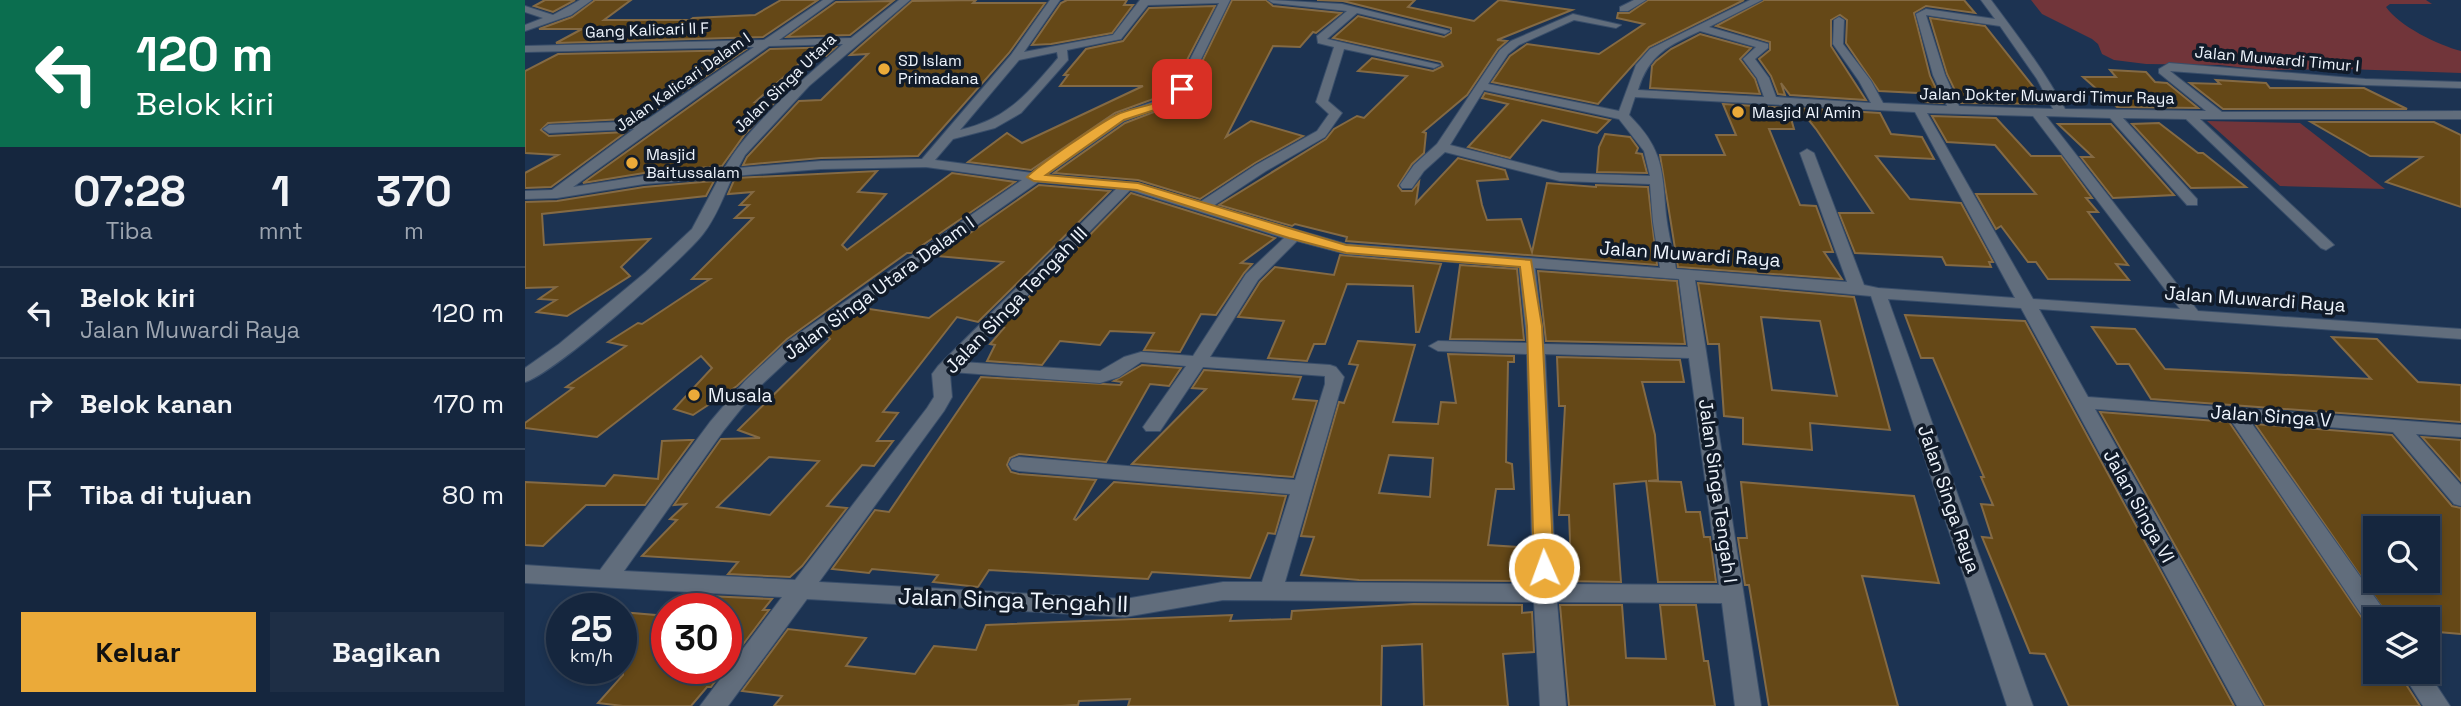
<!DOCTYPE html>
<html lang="id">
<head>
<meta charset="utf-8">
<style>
	body { margin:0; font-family:"Space Grotesk",sans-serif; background:#1e2e45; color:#f1f3f6; height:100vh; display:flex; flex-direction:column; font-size:26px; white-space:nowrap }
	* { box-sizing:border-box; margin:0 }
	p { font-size:23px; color:#9da5b0 }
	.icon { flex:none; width:38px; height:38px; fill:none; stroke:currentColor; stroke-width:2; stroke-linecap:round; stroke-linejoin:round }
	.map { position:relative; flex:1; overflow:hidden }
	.panel { display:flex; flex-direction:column; background:#15263e; width:525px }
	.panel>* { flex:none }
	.banner { background:#0b6e4f; color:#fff; overflow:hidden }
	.buttons { position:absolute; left:1838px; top:516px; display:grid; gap:14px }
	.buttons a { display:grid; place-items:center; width:77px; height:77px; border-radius:0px; background:#15263e; box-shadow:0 4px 10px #0003,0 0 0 2px #344358; font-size:35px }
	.speed { position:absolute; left:21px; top:593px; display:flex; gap:14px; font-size:35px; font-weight:700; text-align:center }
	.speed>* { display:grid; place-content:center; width:91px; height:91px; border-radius:50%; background:#15263e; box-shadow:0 4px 10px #0003,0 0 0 2px #344358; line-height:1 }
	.speed small { font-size:18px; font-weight:400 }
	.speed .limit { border:10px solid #d22; background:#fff; color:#111 }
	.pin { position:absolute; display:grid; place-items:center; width:60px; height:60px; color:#fff; margin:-30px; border-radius:14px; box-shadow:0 4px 10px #0006 }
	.me { position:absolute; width:77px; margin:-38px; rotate:358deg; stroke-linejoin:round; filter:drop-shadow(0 0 5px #0008) }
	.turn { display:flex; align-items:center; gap:24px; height:147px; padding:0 21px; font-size:32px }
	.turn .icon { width:91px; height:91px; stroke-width:2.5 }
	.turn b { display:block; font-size:49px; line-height:60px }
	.eta { display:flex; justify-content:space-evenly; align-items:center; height:119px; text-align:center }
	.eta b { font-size:42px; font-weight:800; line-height:49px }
	.primary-button { display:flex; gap:14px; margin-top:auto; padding:14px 21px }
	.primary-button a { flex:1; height:80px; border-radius:0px; background:#ebaa39; color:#111; font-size:28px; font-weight:800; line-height:80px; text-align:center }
	.primary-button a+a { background:#1e2e45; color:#f1f3f6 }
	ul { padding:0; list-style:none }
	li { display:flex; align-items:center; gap:21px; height:91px; padding:0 21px; border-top:2px solid #344358 }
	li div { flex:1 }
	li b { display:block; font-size:26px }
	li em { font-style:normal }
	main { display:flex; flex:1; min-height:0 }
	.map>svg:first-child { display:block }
</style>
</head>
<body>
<main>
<section class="panel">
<div class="banner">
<div class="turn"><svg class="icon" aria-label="left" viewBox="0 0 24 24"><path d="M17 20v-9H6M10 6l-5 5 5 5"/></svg><div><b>120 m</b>Belok kiri</div></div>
</div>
<div class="eta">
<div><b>07:28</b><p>Tiba</p></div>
<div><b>1</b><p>mnt</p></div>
<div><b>370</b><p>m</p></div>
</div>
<ul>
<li><svg class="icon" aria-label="left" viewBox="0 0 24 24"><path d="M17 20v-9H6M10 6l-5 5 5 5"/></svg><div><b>Belok kiri</b><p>Jalan Muwardi Raya</p></div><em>120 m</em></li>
<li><svg class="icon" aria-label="right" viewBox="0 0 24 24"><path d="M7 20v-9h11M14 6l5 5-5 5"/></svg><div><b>Belok kanan</b></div><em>170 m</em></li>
<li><svg class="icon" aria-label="arrive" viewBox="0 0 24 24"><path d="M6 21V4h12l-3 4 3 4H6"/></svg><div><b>Tiba di tujuan</b></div><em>80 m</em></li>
</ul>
<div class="primary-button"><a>Keluar</a><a>Bagikan</a></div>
</section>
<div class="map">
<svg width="1936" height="706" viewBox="0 0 1936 706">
	<rect width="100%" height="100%" fill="#1c3352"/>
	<g fill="#71353a">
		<path d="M1506,0H1901L1907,4H1865L1861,7C1874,26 1913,45 1936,51V73L1821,69L1738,70L1695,65L1621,64L1589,60L1577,54L1573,44L1567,39L1517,14Z"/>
		<path d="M1682,121L1775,123L1860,189L1755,186Z"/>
	</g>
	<g fill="#654817" stroke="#846a44" stroke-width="2" fill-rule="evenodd">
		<path d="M20,0H50L28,12L9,6Z"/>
		<path d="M70,0H106L79,20H165L168,18L230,15L256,0H293L238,37L31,43L57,29H14L47,17Z"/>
		<path d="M451,0L448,3H520L484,53L393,156L296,158L218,165L222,157L274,101L296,100L343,54L325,55L387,1Z"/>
		<path d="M542,0H602L599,5H608L587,33L526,44L507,45L536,3Z"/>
		<path d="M707,0H741L748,6L816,13L791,33L788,32L775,47L748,46L701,137L726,121L778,136L730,163L675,199L613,180L529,173L600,123L658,101Z"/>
		<path d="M792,0H890L883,7L949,21L974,0L1047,10L972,40L982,41L973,49L942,95L898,132L901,133L899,153L887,164L873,186L877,191H887L894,182L891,203L933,158L980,170L983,179L952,181L957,205L962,220L996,219L1007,252L1022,183L1071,187V185L1123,187L1132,265L821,241L822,237L770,224L767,226L694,205L801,139L809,129L832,116L839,118L882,76L833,71L847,58L908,71L918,66L916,62L808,38L833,16L919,37L926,33V28L818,1Z"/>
		<path d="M1123,0H1219L1124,47L1073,104L967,82L985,56L1002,44L1074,54L1119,24L1092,18L1093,13H1104Z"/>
		<path d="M1239,0H1439L1450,13L1401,6L1389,13L1405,76L1418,103L1398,102L1393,93L1354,91L1321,43L1322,20L1315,15L1306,20V46L1341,100L1265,95L1256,83L1260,95L1253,94L1246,76L1234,59L1245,50V42L1191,26Z"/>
		<path d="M368,1L325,35L262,37L311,2Z"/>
		<path d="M690,6L645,93L590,113L506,170L443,162L482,133L497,143L618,86H535L543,75H539L561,49L598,41L624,8Z"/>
		<path d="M1405,18L1460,26L1522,104L1436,103L1422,74Z"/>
		<path d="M1175,34L1226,48L1215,59L1230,79L1235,94L1125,88L1127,66L1131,61L1146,49Z"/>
		<path d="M311,47L301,56H283L230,102L251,101L220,134L197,166L119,173L58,183L245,49Z"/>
		<path d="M220,50L119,118L23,123L16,130L24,136L101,132L26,187L0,188V173L33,155L0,153V71L33,54Z"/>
		<path d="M1585,70L1621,72L1630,82L1642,83L1673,108L1592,107L1558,77H1591Z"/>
		<path d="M1691,80L1741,83L1745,88H1839L1882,109H1698L1665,83L1695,84Z"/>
		<path d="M960,93L1085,120L1072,133L1017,120L985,158L943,147L983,104L957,98Z"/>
		<path d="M1198,104L1263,108L1269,129H1244L1275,205L1291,206L1308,252H1299L1317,279L1153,267L1135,155H1200L1191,135H1211Z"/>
		<path d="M1274,108L1355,113L1366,134L1397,137L1409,159L1351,156L1385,199L1436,203L1468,262H1464L1466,267L1421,265L1417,257L1330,253L1314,213H1348L1291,129Z"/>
		<path d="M1407,116L1471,118L1506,156H1536L1567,198H1561L1573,212H1563L1603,265L1591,264L1604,280L1523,279L1511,262H1503L1476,226L1471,229L1451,194H1511L1470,145L1422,142Z"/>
		<path d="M1786,122H1909L1936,135V207L1861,182L1897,157L1845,156Z"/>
		<path d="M1634,123L1673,153H1678L1721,187L1666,188L1607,124Z"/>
		<path d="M1533,124H1586L1649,195L1588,198L1556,157H1568Z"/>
		<path d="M1080,134L1105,137L1113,148L1111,153L1117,154L1122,173L1072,172L1074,147Z"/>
		<path d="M352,171L333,192L361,194L317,245L322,250L427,173L490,182L386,253H382L262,339L212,386L168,415L149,409L187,368L176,356L72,437L0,428V423L48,388L41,387L101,346L83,342L113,323L117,324L185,279H167L228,218H210L224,205H215L228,192L203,194L210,178Z"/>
		<path d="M189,181L181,196L17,214L19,245L125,239L96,267L105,276L42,316L12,312L31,300L14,299L31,287L0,288V202L32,201L119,187Z"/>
		<path d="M514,185L585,191L453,322L432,317L358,412L373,413L352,441H368L349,466L337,465L302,506L322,508L277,566L265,577L203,574L213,562L117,556L152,520L145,519L161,504L149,505L196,439L235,438L213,430L305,339L301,334L338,308L404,318L478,262L412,256ZM244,457L294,461L245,515L192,507Z"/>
		<path d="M606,193L750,238L716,263L727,264L719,273L691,315L676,314L655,352L619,350L629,333L585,331L575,345L535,341L517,365L462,361L470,345L465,344L479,328L474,327Z"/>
		<path d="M815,255L916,264L894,332H891L888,286L822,284L800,344H789L782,361L743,358L759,321L713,317L735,282L750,267L809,275Z"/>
		<path d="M935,265L992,269L999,340L925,339Z"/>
		<path d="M1013,271L1152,281L1160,344L1021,341Z"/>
		<path d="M1173,283L1329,297L1365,430L1285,423L1287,450L1218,444V418L1199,416L1194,344H1183ZM1236,317L1295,321L1312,396L1247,390Z"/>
		<path d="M1380,315L1500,321L1709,706H1544L1520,654L1505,653L1491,619L1457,537L1467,538L1456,504L1468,505L1456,477H1459L1408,358H1396Z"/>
		<path d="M1567,327L1610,329L1640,369L1846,379L1807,337L1852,339L1893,382L1936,385V422L1626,399L1604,364H1592Z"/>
		<path d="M833,341L890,345L868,422L913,424L916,402L931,403L923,354L989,356V362H983L981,462L987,464L989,489H971L963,545L993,547L995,581L834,580L776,575L789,537L776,536L814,402L819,403L833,365L824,364ZM864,455L908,458L905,497L854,493Z"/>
		<path d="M1032,357L1155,360L1159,382H1117L1130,435L1133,480L1123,481L1156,482L1161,512H1175L1179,537H1185L1191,582H1133L1121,481L1089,484L1096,582L1033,581V566H1046L1044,515H1034L1040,406H1034Z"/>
		<path d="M617,365L656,368L644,386L625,384L581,462L494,454L485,458L482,465L486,472L494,474L571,480L549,519L551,520L589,482L761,496L750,534L743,533L725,578L627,572L623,579L464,570L453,587L408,582L413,575L347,569L344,573L307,569L350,510L364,512L456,377L595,385L597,382L589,381Z"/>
		<path d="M679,370L776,377L768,399L792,401L768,477L607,464L681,389L667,388Z"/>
		<path d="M1575,412L1704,422L1850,637V672H1873L1895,706H1740Z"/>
		<path d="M1730,424L1867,435L1927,506L1936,508V634L1902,631V620H1866ZM1850,528H1902V583L1850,581Z"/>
		<path d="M1897,437L1936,440V481Z"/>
		<path d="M164,440H168L120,505H61L18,546L0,545V482L80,486L89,475L133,479L137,441Z"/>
		<path d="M1216,482L1389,496L1414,583L1337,576L1373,706H1244L1224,585H1220L1213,538H1222Z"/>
		<path d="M183,596L247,599L238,610H244L201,667V609H171Z"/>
		<path d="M889,604L997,605V613L1007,612L1009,652L978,654L983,706H899L897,644L857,646L856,706H603L605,699L554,701L553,705L536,706H249L257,696L217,691L263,629L341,638L321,666L390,674L409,646L451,650L461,625L707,615L705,621L766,619L767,611Z"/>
		<path d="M1035,605H1097L1101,658L1141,659L1135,605H1171L1179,661H1183L1190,706H1044Z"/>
		<path d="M96,612L142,616V668H200L186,687H182L166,706H98L73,703L98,675Z"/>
	</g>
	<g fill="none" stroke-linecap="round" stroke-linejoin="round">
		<defs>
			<g id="minor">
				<path d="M55,0H67L46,15L0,31V25L18,18L0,12V6L28,15Z"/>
				<path d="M298,0H309L254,40L326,38L374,0H385L284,86L220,155L213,168L296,161L397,159L486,55L525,0H535L499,52L588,35L615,0H705L656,100L599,121L522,175L613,183L675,202L731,165L792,131L804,114L791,102L809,47L793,43L792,36L822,11L748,3L743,0L817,4L925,31L920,34L832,13L802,39L915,65L909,68L819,49L803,101L817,113L800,137L741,171L688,206L821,244L1135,268L1128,222L1125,184L1035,181L920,152L899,171L887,188H877L875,185L889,165L912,144L975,50L986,41L1048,14L1096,25L1091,28L1049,20L994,45L983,54L963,84L1094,111L1111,65L1125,49L1225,0H1237L1184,27L1243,44V48L1230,59L1244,78L1251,97L1346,103L1334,81L1308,44L1309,20L1314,17L1319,20L1318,44L1346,81L1358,103L1422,106L1408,75L1391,14L1401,9L1470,19L1456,0H1466C1492,35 1519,70 1540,109L1681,111L1634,73V69L1644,63L1840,79L1936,82V88L1840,85L1645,71L1697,112L1936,111V119H1675L1806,242L1809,245L1801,250L1796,248L1661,119L1598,118L1672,199V205H1662L1585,118L1521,116L1673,311L1936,329V339L1514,309L1563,397L1936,425V437L1891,434L1936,485V506L1929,504L1868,432L1725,421L1861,613L1864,620H1850V628L1845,627L1705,419L1570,409L1738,706H1712L1496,308L1363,299L1508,706H1482L1346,296L1170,280L1236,706H1210L1197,603L1032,602L1041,706H1015L1009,602L698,600L600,617L282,599L203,706H175L257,597L0,583V565L75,570L185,422L220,381L263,341L497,180L401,167L296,169L208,176C199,195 191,218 178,234C157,261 29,374 0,382V368L34,344L121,272L167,229L194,178L119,184L32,198L0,199V191L27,190L109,129L24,133L18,129L24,125L120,121L229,47L0,52V46L239,40ZM694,3L647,95L591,115L507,173L410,160L428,139L470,128L496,113L543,60L542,50L596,39L623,5ZM1401,15L1475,26L1512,79L1528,109L1434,106L1420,75ZM1175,31L1231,47L1218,59L1232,78L1239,97L1113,90C1124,54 1143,46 1175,31ZM318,44C280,78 223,125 199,169L119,176L48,187L244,46ZM532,52L533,58C503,93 483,119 435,130L494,60ZM959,90L1094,119L1119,151L1125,176L1035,173L925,145ZM1110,97L1390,112L1490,298L1353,288L1339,285L1289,153L1282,149L1275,153L1322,282L1151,269C1148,251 1143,233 1141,215C1137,170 1139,150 1104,115ZM1402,113L1508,116L1655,309L1508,299ZM513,182L591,189L413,366L407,374L409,397L402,408L270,580L99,571L199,430L232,389L275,349ZM605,190L759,238L721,274L668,356L616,352L599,357L575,371L437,362ZM772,241L821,254L994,267L1002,343L913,341L904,346L913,351L1002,354L1008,584L760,582L819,377L811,367L805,365L685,357L733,280ZM1010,268L1154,279L1163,347L1019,344ZM1020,354L1164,358L1194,585L1031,584ZM616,362L661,366L618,427L621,431H635L678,367L800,376V384L770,480L494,457L487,459L484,464L487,469L494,471L765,494L737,582H698L600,599L294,582L419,411L427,397L425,374L427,372L575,383L594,377Z"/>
				<path d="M1109,0H1121L1103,11H1095V7Z"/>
				<path d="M1902,671L1925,706H1898L1877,672Z"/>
			</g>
		</defs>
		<use href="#minor" stroke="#394e6a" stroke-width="2"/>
		<use href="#minor" fill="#616d7c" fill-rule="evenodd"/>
	</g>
	<path fill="#ebaa39" stroke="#996e25" stroke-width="2" d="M653,87L662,89L656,99L645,105L599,120L521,175L613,183L821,245L1006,260L1017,326L1029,568L1026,574L1019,576L1012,574L1009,568L1002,326L995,267L821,253L764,238L612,190L509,181L502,177C515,164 573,124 591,115C611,105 640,107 653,87Z"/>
	<g fill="#ebaa39" stroke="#111b29" stroke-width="2.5">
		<circle cx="359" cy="69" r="7"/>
		<circle cx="1213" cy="112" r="7"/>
		<circle cx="107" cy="163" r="7"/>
		<circle cx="169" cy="395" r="7"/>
	</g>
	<g text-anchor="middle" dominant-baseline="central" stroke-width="7" stroke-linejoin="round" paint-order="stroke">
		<g font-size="16" fill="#eef4fc" stroke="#111b29">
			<text transform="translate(122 30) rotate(-2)">Gang Kalicari II F</text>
			<text transform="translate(1752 59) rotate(5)">Jalan Muwardi Timur I</text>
			<text transform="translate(158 82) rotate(-35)">Jalan Kalicari Dalam I</text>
			<text transform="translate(260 83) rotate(-44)">Jalan Singa Utara</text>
			<text transform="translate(1522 96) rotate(1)">Jalan Dokter Muwardi Timur Raya</text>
		</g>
		<g font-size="16" fill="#eef4fc" stroke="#111b29" text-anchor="start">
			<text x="373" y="60">SD Islam<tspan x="373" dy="18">Primadana</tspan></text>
			<text x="1227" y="112">Masjid Al Amin</text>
			<text x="121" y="154">Masjid<tspan x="121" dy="18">Baitussalam</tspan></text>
		</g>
		<g font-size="19" fill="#eef4fc" stroke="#111b29">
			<text transform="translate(1165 254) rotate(4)">Jalan Muwardi Raya</text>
			<text transform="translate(354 288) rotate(-36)">Jalan Singa Utara Dalam I</text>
			<text transform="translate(1730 299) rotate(4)">Jalan Muwardi Raya</text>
			<text transform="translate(491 300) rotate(-46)">Jalan Singa Tengah III</text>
			<text transform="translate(1746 416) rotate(4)">Jalan Singa V</text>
			<text transform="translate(1193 491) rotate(82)">Jalan Singa Tengah I</text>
			<text transform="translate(1424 499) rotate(71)">Jalan Singa Raya</text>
			<text transform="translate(1614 506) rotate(61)">Jalan Singa VI</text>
		</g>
		<g font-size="19" fill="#eef4fc" stroke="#111b29" text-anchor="start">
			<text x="183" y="395">Musala</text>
		</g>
		<g font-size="23" fill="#eef4fc" stroke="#111b29">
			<text transform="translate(488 600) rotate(2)">Jalan Singa Tengah II</text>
		</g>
	</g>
</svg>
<div class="buttons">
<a><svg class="icon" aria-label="search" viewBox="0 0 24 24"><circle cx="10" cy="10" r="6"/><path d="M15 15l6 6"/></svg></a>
<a><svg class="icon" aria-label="layers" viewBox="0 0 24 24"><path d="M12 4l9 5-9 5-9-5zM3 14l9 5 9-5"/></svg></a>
</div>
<div class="speed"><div>25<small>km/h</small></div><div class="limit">30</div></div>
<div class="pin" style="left:657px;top:89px;background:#d93025"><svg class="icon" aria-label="arrive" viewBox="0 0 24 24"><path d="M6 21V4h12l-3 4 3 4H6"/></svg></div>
<svg class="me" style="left:1019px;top:568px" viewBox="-20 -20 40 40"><circle r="17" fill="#ebaa39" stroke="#fff" stroke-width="3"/><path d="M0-11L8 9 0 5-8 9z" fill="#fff"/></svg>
</div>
</main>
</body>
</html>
